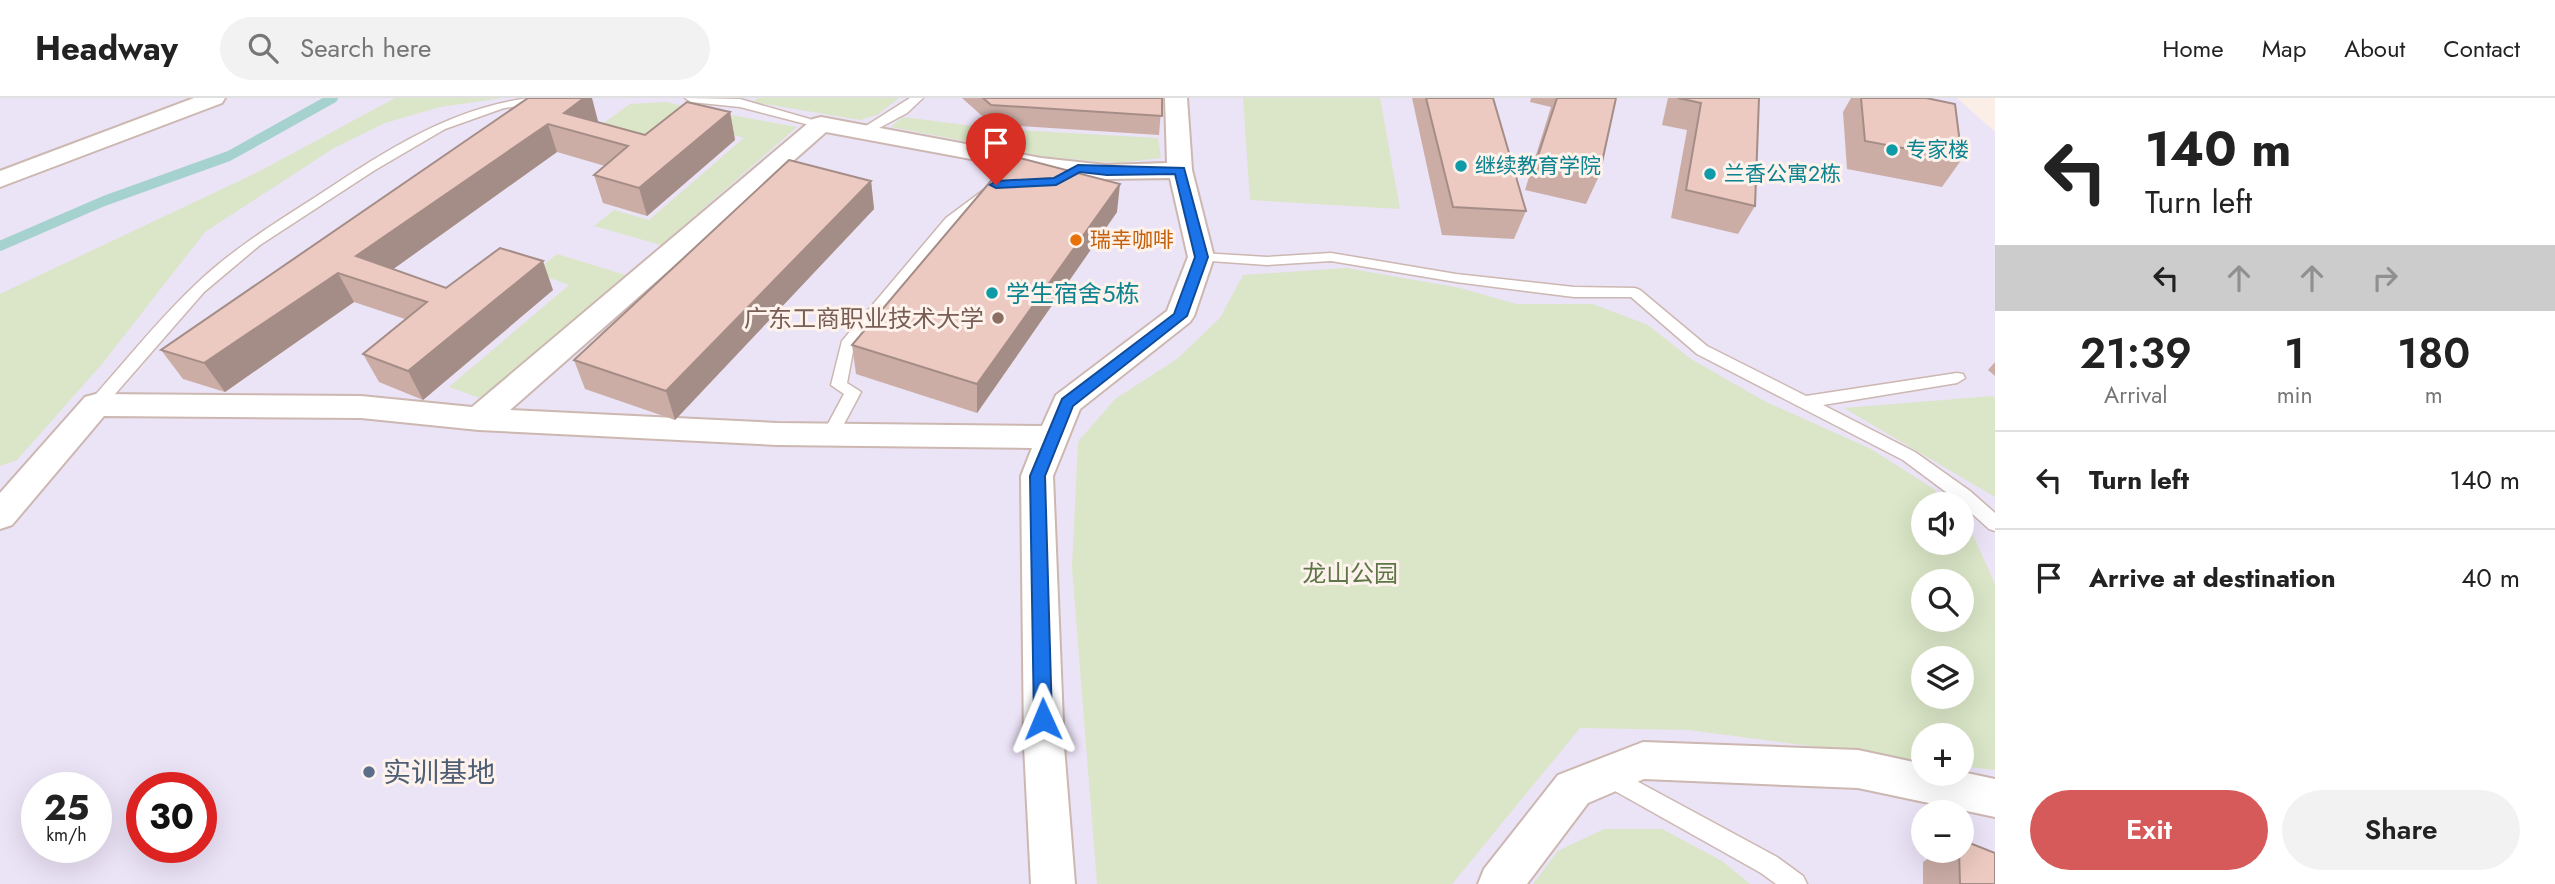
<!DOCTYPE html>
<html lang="en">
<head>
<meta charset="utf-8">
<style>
	body { margin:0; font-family:Jost,"Noto Sans SC",sans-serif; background:#f2f2f2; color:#222; height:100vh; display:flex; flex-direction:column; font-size:26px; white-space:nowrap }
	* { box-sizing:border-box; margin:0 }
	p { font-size:23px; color:#767676 }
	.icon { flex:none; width:38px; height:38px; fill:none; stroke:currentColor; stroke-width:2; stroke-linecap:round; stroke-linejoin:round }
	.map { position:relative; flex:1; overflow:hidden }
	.drawer { display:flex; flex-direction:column; background:#fff; width:560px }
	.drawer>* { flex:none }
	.banner { background:#fff; color:#222; overflow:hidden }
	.controls { position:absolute; left:1911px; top:394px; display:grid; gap:14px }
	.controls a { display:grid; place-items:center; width:63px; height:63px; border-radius:50%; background:#fff; box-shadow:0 7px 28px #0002; font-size:35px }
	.speed { position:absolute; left:21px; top:674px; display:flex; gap:14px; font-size:35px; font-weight:700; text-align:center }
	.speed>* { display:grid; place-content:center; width:91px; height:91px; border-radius:50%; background:#fff; box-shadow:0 7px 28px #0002; line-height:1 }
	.speed small { font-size:18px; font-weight:400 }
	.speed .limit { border:10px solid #d22; background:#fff; color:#111 }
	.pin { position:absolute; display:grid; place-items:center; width:60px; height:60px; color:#fff; margin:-72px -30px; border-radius:50% 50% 50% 0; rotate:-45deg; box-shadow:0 0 7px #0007 }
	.pin .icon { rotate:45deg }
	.me { position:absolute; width:77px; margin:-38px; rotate:359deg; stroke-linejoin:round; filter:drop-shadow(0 0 5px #0008) }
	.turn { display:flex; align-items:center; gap:24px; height:147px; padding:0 35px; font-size:32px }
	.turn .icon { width:91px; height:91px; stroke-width:2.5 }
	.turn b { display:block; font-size:49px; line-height:60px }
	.lanes { display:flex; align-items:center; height:66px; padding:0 35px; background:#0003; justify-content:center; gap:35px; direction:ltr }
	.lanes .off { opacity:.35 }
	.eta { display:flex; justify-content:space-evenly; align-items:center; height:119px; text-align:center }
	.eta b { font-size:42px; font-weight:600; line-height:49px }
	.button { display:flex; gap:14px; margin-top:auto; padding:14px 35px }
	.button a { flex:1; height:80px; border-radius:42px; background:#d65a59; color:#fff; font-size:28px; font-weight:600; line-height:80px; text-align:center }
	.button a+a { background:#f2f2f2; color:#222 }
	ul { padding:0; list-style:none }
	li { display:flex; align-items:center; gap:21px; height:98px; padding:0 35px; border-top:2px solid #e0e0e0 }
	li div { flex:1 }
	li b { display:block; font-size:26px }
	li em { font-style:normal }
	header { display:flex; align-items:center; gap:42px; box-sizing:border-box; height:98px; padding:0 35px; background:#fff; border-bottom:2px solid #e0e0e0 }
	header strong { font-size:33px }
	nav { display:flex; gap:38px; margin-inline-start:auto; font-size:24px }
	.search { width:490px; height:63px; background:#f2f2f2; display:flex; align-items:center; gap:18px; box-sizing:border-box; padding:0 24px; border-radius:38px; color:#767676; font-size:26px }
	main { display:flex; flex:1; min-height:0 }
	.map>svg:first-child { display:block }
</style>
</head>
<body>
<header>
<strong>Headway</strong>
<div class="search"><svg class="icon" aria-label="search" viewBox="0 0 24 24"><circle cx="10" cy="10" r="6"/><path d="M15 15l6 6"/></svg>Search here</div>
<nav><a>Home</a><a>Map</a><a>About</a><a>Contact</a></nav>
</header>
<main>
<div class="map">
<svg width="1995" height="786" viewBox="0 0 1995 786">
	<rect width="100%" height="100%" fill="#faeee7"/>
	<path fill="#ebe3f6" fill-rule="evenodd" d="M0,0H1957L1995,34V786H0ZM1923,406H1962V444H1923ZM1923,483H1962V522H1923ZM1923,560H1962V598H1923ZM1923,637H1962V676H1923ZM37,690H96V749H37ZM142,690H201V749H142ZM1923,714H1962V752H1923Z"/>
	<g fill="#dae6c7" fill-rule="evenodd">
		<path d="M395,0H502L440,9L385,25L334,50L205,134L102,266L17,362L0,368V196L260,73Z"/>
		<path d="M758,0H899L877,17L860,22L753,4Z"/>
		<path d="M1243,0H1380L1400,111L1250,102Z"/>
		<path d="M667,4L693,11L653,58L584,39L630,6Z"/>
		<path d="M731,17L797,29L661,147L594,128L614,112L649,122L744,40L713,30Z"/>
		<path d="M903,19L997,31L1158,40L1161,60L1117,65L1048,59L891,29Z"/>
		<path d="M557,156L629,178L483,301L449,289L569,187L534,174Z"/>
		<path d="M1346,170L1460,190L1516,206H1593L1648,227L1691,261L1766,304L1871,351L1934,391L1947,406H1923V444H1962V423L1971,433L1995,486V672L1962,668V637H1923V663L1689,632L1580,630L1452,786H1097L1072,469L1078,344L1115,301L1177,261L1220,220L1243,177ZM1923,483H1962V522H1923ZM1923,560H1962V598H1923Z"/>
		<path d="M1993,298L1995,300V399L1844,310Z"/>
		<path d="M1604,731H1662L1722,763L1750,786H1533L1558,753Z"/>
	</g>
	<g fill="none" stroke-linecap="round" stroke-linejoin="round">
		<path stroke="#a5d2cf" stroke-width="10" d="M0,148L104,103L229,58L333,0"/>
		<defs>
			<g id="service">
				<path d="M530,0H564L558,4L504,10L445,31L375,72L260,147L204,194L102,311H90L88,307L90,303C124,265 157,223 194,188C230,153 272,127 314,100C381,56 448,10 530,0Z"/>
				<path d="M685,0L740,1L827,26L821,30L740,9L691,4Z"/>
				<path d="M910,0H923L907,15L868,36L858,33Z"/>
				<path d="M989,88L996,92L994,95L956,126L854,248L847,285L861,294L836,341H824L822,337L844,296L831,287L842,243L946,120Z"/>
				<path d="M1201,155L1267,159L1331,155L1456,176L1574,189L1635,190L1640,192L1707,248L1806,298L1957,275L1963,276L1965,280L1957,285L1823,307L1915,354L1970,393L1995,415V433L1989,431L1958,403L1903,362L1697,256L1631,199H1574L1456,184L1331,163L1267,167L1196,162V156Z"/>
				<path d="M1607,667L1777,759L1803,778L1807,786H1776L1761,775L1599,684L1596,677L1599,670Z"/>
			</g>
			<g id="minor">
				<path d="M194,0H225L222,5L0,89V73Z"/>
				<path d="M1165,0H1187L1192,72L1214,159L1194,218L1190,224L1080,311L1053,378L1064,648L1075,786H1031L1024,648L1021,378L1032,350L777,347L479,332L361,320L104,318L12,427L0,431V395L85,299L96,296L361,298L472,309L813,21L821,19L1041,60L1106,67L1167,65ZM826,34L1041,74L1106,81L1170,80L1188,159L1167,213L1056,297L1042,328L777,325L510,312Z"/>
				<path d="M1643,644L1858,652L1923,666V676L1962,674L1995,681V719L1858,690L1644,681L1588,705L1527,786H1478L1484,771L1558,677Z"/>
			</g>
		</defs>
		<use href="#service" stroke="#ccb7b1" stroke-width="3"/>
		<use href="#minor" stroke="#ccb7b1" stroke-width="4"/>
		<use href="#service" fill="#fff" fill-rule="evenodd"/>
		<use href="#minor" fill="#fff" fill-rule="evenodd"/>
	</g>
	<g fill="#cbada6">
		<path d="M528,0L598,23L597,24L645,37L730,14L735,42L647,118L603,105L594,77L605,68L557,54L393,171L446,190L553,192L423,302L379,284L363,256L405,221L354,204L225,294L183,281L161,252Z"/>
		<path d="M962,0H1162L1159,37L991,26Z"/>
		<path d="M1412,0H1493L1526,113L1514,141L1442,137Z"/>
		<path d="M1531,0H1616L1599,78L1586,106L1525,92L1551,9L1530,4Z"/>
		<path d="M1668,0H1759L1755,108L1738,136L1671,120L1687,32L1662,27Z"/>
		<path d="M1851,0H1926L1962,61L1942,89L1847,71L1843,14Z"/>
		<path d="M871,83L874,111L675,322L585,291L574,262Z"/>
		<path d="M1117,114L977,315L856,276L852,247Z"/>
		<path d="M1995,264V278L1988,272Z"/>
		<path d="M1941,752H1962L1995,786H1923V764Z"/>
	</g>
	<g fill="#a58d87">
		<path d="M584,0H592L598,23L582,36L564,15Z"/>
		<path d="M730,14L735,42L647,118L639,90Z"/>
		<path d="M548,26L557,54L371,187L356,158Z"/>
		<path d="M871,83L874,111L675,322L666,293Z"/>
		<path d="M1120,86L1117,114L977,315V286Z"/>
		<path d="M543,163L553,192L423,302L408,273Z"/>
		<path d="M338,175L354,204L225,294L204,265Z"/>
	</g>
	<g fill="#ecc9c1" stroke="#a58d87" stroke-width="2">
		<path d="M528,0H584L564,15L645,37L687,4L730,14L639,90L594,77L628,48L548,26L356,158L446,190L500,150L543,163L408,273L363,256L427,204L338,175L204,265L161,252Z"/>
		<path d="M983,0H1162V18L991,7Z"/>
		<path d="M1426,0H1493L1526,113L1453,109Z"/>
		<path d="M1557,0H1616L1599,78L1536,64Z"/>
		<path d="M1678,0H1759L1755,108L1686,92L1701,5Z"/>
		<path d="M1861,0H1926L1955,6L1962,61L1865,43Z"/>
		<path d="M1012,58L1120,86L977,286L852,247Z"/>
		<path d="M789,62L871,83L666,293L574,262Z"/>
		<path d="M1962,742L1995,755V786H1960L1959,752H1962Z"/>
	</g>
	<path fill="#1a73e8" stroke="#114b97" stroke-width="2" d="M1078,67L1184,70L1208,159L1187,218L1073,308L1045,378L1052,621L1050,627L1043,629L1036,627L1034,621L1030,378L1062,301L1174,216L1195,159L1175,76L1107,77L1080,74L1056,87L996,90L990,87L996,83L1054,80Z"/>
	<g fill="#0f9aa8" stroke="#fdf3ec" stroke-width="2.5">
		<circle cx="1892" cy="52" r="7"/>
		<circle cx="1461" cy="68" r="7"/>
		<circle cx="1710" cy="76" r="7"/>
		<circle cx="992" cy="195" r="7"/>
	</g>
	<circle fill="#e8710a" stroke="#fdf3ec" stroke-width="2.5" cx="1076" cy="142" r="7"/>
	<circle fill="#8d6e63" stroke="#fdf3ec" stroke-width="2.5" cx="998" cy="220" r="7"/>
	<circle fill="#5c6f8a" stroke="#fdf3ec" stroke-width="2.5" cx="369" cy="674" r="7"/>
	<g text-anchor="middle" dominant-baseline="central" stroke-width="6" stroke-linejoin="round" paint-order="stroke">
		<g font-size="21" fill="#0d838f" stroke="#fdf3ec" text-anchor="start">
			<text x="1906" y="52">专家楼</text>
			<text x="1475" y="68">继续教育学院</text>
			<text x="1724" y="76">兰香公寓2栋</text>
		</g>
		<g font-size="21" fill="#c56008" stroke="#fdf3ec" text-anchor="start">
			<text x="1090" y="142">瑞幸咖啡</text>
		</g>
		<g font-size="24" fill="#0d838f" stroke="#fdf3ec" text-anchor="start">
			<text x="1006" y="195">学生宿舍5栋</text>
		</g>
		<g font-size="24" fill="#785e54" stroke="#fdf3ec" text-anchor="end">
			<text x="984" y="220">广东工商职业技术大学</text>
		</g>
		<g font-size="24" fill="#5e7547" stroke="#fdf3ec">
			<text x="1350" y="475">龙山公园</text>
		</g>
		<g font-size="28" fill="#4e5e75" stroke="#fdf3ec" text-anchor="start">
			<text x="383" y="674">实训基地</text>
		</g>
	</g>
</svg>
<div class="controls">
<a><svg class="icon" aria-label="sound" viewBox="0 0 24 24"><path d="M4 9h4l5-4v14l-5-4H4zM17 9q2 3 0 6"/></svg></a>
<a><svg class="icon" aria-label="search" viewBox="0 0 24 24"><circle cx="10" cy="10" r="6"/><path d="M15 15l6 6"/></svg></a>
<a><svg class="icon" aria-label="layers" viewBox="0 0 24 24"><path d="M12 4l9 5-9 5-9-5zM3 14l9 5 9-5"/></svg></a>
<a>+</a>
<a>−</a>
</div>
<div class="speed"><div>25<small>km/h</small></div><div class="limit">30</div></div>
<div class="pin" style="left:996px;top:87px;background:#d93025"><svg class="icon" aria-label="arrive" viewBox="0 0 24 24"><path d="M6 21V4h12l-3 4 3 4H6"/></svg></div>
<svg class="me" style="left:1043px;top:621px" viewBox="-20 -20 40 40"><path d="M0-17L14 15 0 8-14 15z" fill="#1a73e8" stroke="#fff" stroke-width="4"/></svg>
</div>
<section class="drawer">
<div class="banner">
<div class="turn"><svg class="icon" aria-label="left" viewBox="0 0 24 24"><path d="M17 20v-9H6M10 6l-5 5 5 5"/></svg><div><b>140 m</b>Turn left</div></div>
<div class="lanes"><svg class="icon" aria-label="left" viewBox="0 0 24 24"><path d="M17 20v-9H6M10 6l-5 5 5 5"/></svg><svg class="icon off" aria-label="ahead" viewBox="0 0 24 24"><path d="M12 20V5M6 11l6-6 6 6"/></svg><svg class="icon off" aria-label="ahead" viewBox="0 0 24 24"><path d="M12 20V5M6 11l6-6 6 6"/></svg><svg class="icon off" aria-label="right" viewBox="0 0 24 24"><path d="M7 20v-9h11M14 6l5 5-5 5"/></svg></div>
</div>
<div class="eta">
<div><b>21:39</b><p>Arrival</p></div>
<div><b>1</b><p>min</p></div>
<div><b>180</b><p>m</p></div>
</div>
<ul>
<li><svg class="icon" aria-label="left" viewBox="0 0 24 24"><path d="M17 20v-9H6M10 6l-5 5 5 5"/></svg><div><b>Turn left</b></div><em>140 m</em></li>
<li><svg class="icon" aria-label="arrive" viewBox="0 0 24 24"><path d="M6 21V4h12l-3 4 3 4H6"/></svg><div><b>Arrive at destination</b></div><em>40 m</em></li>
</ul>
<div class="button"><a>Exit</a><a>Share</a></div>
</section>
</main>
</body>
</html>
